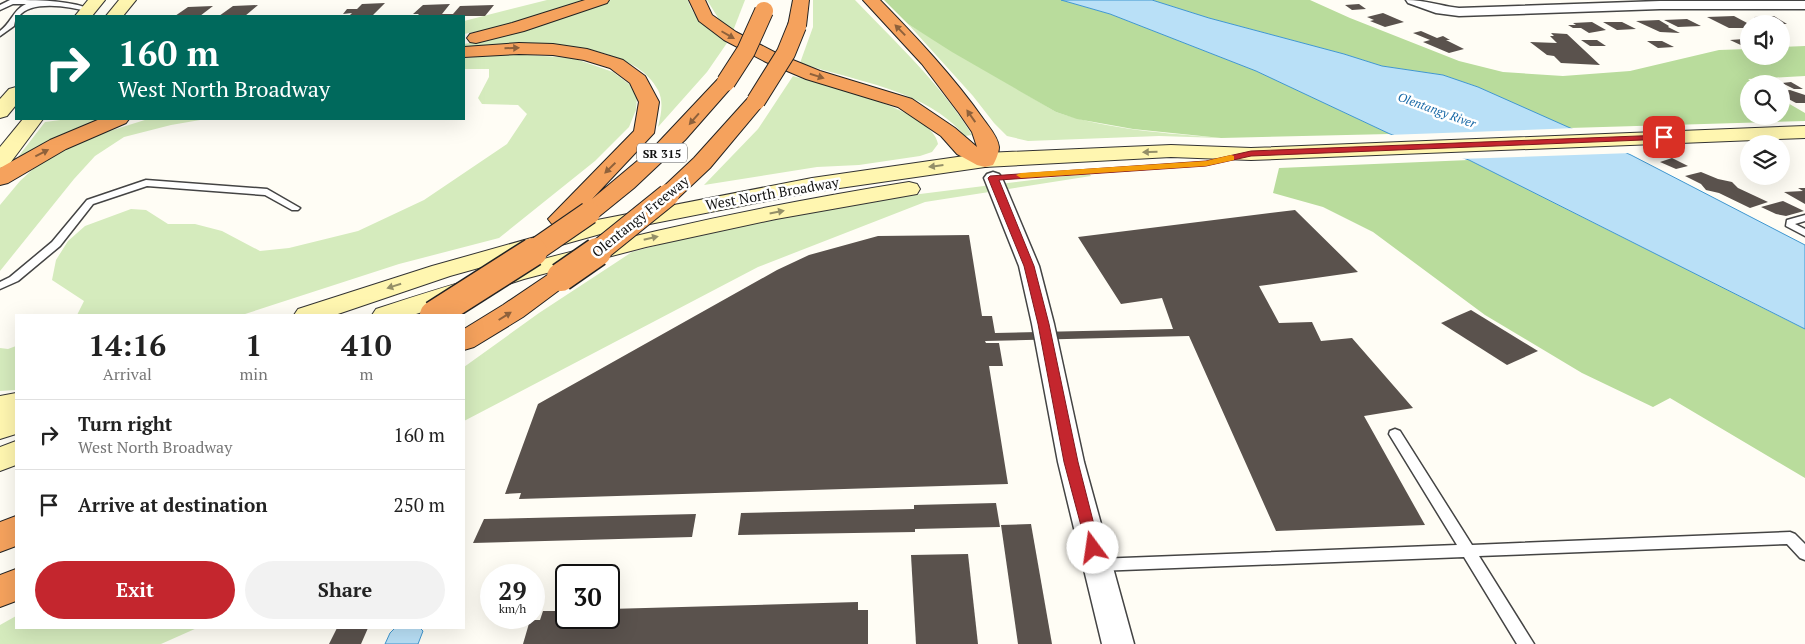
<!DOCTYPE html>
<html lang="en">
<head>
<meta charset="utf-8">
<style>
	body { margin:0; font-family:"PT Serif",serif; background:#f2f2f2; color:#222; height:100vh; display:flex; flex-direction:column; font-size:19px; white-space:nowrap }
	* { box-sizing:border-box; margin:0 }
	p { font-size:16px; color:#767676 }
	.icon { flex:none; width:28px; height:28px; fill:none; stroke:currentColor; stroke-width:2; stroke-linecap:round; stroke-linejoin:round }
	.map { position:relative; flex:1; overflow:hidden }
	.details { position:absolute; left:15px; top:314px; width:450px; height:315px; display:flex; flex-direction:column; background:#fff; border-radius:0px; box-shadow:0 5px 20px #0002 }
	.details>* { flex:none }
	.top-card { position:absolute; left:15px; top:15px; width:450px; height:105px; border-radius:0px; box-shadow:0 5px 20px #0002; background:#00695c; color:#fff; overflow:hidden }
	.buttons { position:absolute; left:1740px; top:15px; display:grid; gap:10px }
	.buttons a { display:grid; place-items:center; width:50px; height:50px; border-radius:50%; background:#fff; box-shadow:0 5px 20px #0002; font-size:25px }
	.speed { position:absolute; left:480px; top:564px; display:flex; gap:10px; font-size:25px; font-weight:700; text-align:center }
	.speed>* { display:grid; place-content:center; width:65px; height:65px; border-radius:50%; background:#fff; box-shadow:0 5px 20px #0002; line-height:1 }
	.speed small { font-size:12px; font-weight:400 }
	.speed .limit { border:2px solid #111; border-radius:8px; background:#fff; color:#111 }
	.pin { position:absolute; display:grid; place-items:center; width:42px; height:42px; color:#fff; margin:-21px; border-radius:10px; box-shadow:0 2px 8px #0006 }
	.me { position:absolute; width:55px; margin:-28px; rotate:346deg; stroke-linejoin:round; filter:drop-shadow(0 0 4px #0008) }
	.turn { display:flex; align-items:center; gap:18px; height:105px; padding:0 20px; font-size:22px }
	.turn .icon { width:65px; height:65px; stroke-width:2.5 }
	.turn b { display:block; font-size:35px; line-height:42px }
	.eta { display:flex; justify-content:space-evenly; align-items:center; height:85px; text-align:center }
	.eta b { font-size:30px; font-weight:700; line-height:35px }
	.button { display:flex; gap:10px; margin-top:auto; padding:10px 20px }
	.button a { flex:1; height:58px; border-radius:30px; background:#c4262e; color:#fff; font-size:20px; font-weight:700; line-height:58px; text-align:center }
	.button a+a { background:#f2f2f2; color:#222 }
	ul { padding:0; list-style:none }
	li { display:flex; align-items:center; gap:15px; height:70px; padding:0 20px; border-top:1px solid #e0e0e0 }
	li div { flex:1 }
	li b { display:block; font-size:19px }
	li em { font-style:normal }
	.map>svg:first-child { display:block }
</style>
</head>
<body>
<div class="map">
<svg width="1805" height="644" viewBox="0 0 1805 644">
	<rect width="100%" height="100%" fill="#fffdf5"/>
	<g fill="#d5ebbd">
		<path d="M547,0H589L500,27L464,34V21Z"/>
		<path d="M611,0H688C693,20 712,31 727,43L707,72L658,127C661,115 664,102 658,90C631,37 513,41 464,49V44L480,41Z"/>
		<path d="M707,0H745L733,31L720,21Z"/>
		<path d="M813,0H855C896,43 941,84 972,135L965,136C927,90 855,81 800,63L813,27Z"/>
		<path d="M908,24L1056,112C1109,130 1166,133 1221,138L1159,136L1028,141L1007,136L994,123L973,96Z"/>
		<path d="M513,54L573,58L613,72L629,84L637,98L636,110L629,127L595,161L499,238L399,264L242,315H77L84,301L52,280L56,260L68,241L85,226L131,209L146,210L168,224H195L222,231L260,251L289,248L358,231L424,200L507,144L527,114L518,105L482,104L478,98L489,77V69H464V58Z"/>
		<path d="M793,76C824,85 933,109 938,144L932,152L920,156L859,165L817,167L704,185L758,129Z"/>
		<path d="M68,119H109L18,157L45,122Z"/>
		<path d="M148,119H206L171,125L124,137L95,156L74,179L0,271V205L20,181L43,160L81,140Z"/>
		<path d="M1089,173L1091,176L925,202L758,267L464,421V367L539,313L632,252L696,235L796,215L920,194Z"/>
		<path d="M16,346V390L0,391V348L8,349Z"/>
		<path d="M16,616V628H197L161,644H0V625Z"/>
	</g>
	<g fill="#b9dc9c">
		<path d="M884,0H1061L1110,14L1256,71L1390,134L1221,138L1133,129L1077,119L1056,112L952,52L908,24Z"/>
		<path d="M1152,0H1310L1350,18L1459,61L1503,72L1563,76L1630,71L1719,50L1749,49V56H1781V47L1805,46V76L1748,79L1755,84H1749V116H1781V99L1805,113V121L1569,128L1478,87L1443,75L1382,66L1344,54L1209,18Z"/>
		<path d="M1469,160L1805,329V478L1670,398L1653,407L1582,373L1485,315L1373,232L1323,207L1273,193L1279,168Z"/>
	</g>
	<g fill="#b9e0f7" stroke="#3f96cf">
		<path d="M1061,0H1152L1209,18L1344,54L1382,66L1443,75L1478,87L1631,155L1805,245V329L1469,160L1390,134L1256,71L1110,14Z"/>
		<path d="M395,628H420L423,631L418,644H385L390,633Z"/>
	</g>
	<path fill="#fffdf5" d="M1577,128L1632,153L1459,159L1387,135Z"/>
	<g fill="#5a524d">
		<path d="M385,3L372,16H349L352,13L343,14L347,9H357L362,4Z"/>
		<path d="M450,4L442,14H453L460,6L494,5L485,16H417L419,14H413L423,5Z"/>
		<path d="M1359,4L1366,9L1352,10L1345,5Z"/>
		<path d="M258,5L245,16H219L233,6Z"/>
		<path d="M213,6L200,16H175L188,7Z"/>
		<path d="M1383,13L1404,22L1385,27L1370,21L1374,20L1367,17Z"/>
		<path d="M1734,16L1749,24V28H1729L1707,17Z"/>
		<path d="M1774,16L1787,24H1768L1754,17Z"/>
		<path d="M1687,19L1701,26L1678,27L1664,20Z"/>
		<path d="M1659,20L1669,26L1668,27L1680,33L1660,32L1636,21Z"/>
		<path d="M1592,22L1606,30L1589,33L1581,28H1573L1568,25H1576L1573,23Z"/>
		<path d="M1603,22H1622L1636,29L1617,30Z"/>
		<path d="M1421,31L1437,38L1443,36L1450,40H1446L1464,49L1449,53L1423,42L1430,40L1413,33Z"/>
		<path d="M1551,33L1567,34L1600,65L1561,63L1554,56L1547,55L1530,42L1557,43L1550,36H1554Z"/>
		<path d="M1744,39L1749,41V47H1745L1730,40Z"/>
		<path d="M1581,40H1597L1606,46H1590Z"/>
		<path d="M1647,41H1662L1674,47L1658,48Z"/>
		<path d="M1791,82L1803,89H1794L1782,83Z"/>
		<path d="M1790,90L1805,95V103H1796L1781,95V91Z"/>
		<path d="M1672,158L1688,166L1676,169L1660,162Z"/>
		<path d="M1701,172L1718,179L1732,182L1738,188L1768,202L1750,208L1719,193L1706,190L1701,184L1685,176Z"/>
		<path d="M1798,188H1805V204L1784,192L1803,191Z"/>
		<path d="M1783,201L1804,211L1786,216L1776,214L1761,207Z"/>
		<path d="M1295,210L1358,272L1259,286L1279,323L1312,322L1321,341L1352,338L1413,408L1364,416L1425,525L1276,531L1189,336L985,341L986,343H999L1003,366H989L1008,484L519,499L521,493L505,494L538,404L777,270L809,255L878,236L969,235L982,316H992L995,333L1173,329L1162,298L1121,304L1078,237Z"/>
		<path d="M1471,310L1538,351L1507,365L1441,323Z"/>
		<path d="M996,503L1000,527L915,529V532L738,535L741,513L914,509V505Z"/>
		<path d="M696,514L692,537L473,543L484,519Z"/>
		<path d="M1031,524L1052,644H1018L1001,525Z"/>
		<path d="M968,554L978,644H916L911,555Z"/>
		<path d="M858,602V610H868V644H523L530,620H540L543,611H566V618H609V609Z"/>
		<path d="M337,628H368L361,644H329Z"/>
	</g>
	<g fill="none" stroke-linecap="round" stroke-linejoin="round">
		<defs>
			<g id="lane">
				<path d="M10,0C35,0 71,0 92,10L89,12C70,6 31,0 19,16H16L14,26L0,36V31C12,22 13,10 26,4H13L0,10V5Z"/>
				<path d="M146,180L267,189L300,208L298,210H292L265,195L147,186L93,204L60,246L18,281L0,289V282L10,277L52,242L87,200Z"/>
				<path d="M1805,215V221L1795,224L1805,229V236L1786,226L1787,220Z"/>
				<path d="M1395,429L1400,431L1472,545L1790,532L1795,534L1805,544V560L1800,558L1787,544L1479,556L1534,644H1517L1464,557L1097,571L1092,569L1090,565L1092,561L1097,559L1457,545L1389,434L1390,431Z"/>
			</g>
			<g id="street">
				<path d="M1406,0C1426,0 1440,6 1459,8L1660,1H1805V9H1660L1459,16L1436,13L1408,3Z"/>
				<path d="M993,172L999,174L1002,178L1039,266L1054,324L1084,462L1134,644H1102L1058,462L1032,324L1019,266L984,178L987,174Z"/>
			</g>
			<g id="secondary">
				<path d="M88,0H105L92,16H75Z"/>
				<path d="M119,0H136L123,16H106Z"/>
				<path d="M16,87V105L7,116L0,118V99L9,89Z"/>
				<path d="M23,119H43L8,166L0,168V147Z"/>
				<path d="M1805,126V138L1251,160L1171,157L985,167L812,192L604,233L450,276L335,315H294L298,309L432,266L592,221L812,178L985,153L1171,145L1251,148Z"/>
				<path d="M909,182L917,184L920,189L917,194L776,219L646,247L524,279L413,315H372L376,309C551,251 728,211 909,182Z"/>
				<path d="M16,393V434L0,439V396Z"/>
				<path d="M16,441V465L0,471V447Z"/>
			</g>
			<g id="highway">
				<path d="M585,0H609L607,3L524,31L476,43L470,42L467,38L470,34L512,23Z"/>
				<path d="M689,0H705L712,15L736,32L778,54L820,71L912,99L955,128L977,147L972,132L959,113L922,64L863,0H880C917,38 953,76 984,120C989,127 998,137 999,147C999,152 996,160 993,165L985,167L977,165L957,154L941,136L898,107L806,79L766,62L724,40L699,21Z"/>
				<path d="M793,0H809L806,26L803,30H791L788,26Z"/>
				<path d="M519,43L553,44L587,49L623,60L645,76L659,102L654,133L592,199L654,147L719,78L726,76L733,78L736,82L685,140L634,188L597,218L589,220L581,218L578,214C569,223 565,227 552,224L548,219L634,131L639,102L630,83L610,68L584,60L553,55L519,54L464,57V47Z"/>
				<path d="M756,95L763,97L766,101L710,168L676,200L668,202L660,200L656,195L660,190L694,158L749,97Z"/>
				<path d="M100,119H129L126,123L66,149L8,183L0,185V168L50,140Z"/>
				<path d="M561,269L570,272L574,277L570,282L523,317L474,347L464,350V329L503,305L552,272Z"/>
				<path d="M16,516V546L0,552V522Z"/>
				<path d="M16,569V601L0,607V575Z"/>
			</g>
		</defs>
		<use href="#lane" stroke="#444" stroke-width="3"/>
		<use href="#street" stroke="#444" stroke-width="3"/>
		<use href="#secondary" stroke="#333" stroke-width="2"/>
		<use href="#highway" stroke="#222" stroke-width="2"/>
		<use href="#lane" fill="#fff" fill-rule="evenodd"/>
		<use href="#street" fill="#fff" fill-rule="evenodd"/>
		<use href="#secondary" fill="#fff6b0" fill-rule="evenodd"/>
		<use href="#highway" fill="#f5a25d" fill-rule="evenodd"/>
		<defs>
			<g id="highway-bridge-far2">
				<path d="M726,82L746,51L764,11"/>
				<path d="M756,101L786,53L797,26"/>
			</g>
			<g id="highway-bridge-far1">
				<path d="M531,253L589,213"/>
				<path d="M596,253L668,195"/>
			</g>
			<g id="highway-bridge">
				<path d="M561,277L597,252"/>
				<path d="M434,315L533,252"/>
			</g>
		</defs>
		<use href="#highway-bridge-far2" stroke="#222" stroke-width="20" stroke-linecap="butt"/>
		<use href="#highway-bridge-far1" stroke="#222" stroke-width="24" stroke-linecap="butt"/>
		<use href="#highway-bridge" stroke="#222" stroke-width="31" stroke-linecap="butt"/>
		<use href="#highway-bridge-far2" stroke="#f5a25d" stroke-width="18"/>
		<use href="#highway-bridge-far1" stroke="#f5a25d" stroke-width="22"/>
		<use href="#highway-bridge" stroke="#f5a25d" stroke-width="28"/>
	</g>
	<defs><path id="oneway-solid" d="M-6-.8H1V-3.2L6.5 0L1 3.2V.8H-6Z" transform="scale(1.25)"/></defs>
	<g fill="#8e613b">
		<use href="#oneway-solid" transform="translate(900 30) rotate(-134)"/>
		<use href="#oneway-solid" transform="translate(728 35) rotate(30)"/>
		<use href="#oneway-solid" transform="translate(512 48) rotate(-2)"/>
		<use href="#oneway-solid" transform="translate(817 76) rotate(17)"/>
		<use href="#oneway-solid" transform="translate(971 116) rotate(-125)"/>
		<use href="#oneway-solid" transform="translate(694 119) rotate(131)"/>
		<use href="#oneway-solid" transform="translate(42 153) rotate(-27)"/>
		<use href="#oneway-solid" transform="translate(610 168) rotate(136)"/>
		<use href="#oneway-solid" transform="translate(505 316) rotate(-32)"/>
	</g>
	<g fill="#948f68">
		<use href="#oneway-solid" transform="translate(1150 152) rotate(179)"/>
		<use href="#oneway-solid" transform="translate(936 166) rotate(173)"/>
		<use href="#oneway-solid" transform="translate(777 212) rotate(-11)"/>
		<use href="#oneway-solid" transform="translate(651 238) rotate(-13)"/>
		<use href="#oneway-solid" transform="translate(394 286) rotate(162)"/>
	</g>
	<path fill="#c4262e" stroke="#7f191e" d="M1664,135H1667V139L1251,156L1206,166L999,180L1034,266L1049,324L1078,462L1100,548L1098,552L1093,553L1088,552L1064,462L1038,324L1024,266L988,178L990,176L1206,161L1251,151Z"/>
	<path fill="#f59e0b" d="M1231,155L1234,156V160L1206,166L1021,178L1016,175L1021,173L1206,161Z"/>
	<g text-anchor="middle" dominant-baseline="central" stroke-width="5" stroke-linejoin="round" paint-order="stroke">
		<g font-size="12" font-style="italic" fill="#1768a6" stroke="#fff">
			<text transform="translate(1437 110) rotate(20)">Olentangy River</text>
		</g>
		<rect fill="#fff" stroke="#585858" stroke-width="1" x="637" y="143.5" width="50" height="19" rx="4"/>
		<g font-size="12" font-weight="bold" fill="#111">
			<text x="662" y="153">SR 315</text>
		</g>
		<g font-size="14" fill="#111" stroke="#fff">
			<text transform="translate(772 193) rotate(-10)">West North Broadway</text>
			<text transform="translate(640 216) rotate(-39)">Olentangy Freeway</text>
		</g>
	</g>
</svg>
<div class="buttons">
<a><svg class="icon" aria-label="sound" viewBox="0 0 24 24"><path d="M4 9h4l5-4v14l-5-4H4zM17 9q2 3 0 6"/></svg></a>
<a><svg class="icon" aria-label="search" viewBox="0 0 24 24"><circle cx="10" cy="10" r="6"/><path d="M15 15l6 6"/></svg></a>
<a><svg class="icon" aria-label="layers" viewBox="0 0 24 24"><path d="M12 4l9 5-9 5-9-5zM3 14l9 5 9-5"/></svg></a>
</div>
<div class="speed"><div>29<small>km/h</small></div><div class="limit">30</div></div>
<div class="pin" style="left:1664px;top:137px;background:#d93025"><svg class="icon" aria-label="arrive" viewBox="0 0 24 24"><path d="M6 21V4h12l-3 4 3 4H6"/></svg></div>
<svg class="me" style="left:1093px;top:548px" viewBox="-20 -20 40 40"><circle r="19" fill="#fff"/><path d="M0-13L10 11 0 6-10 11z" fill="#c4262e"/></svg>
<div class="top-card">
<div class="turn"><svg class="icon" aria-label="right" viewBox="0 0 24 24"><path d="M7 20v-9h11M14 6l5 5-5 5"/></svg><div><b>160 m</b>West North Broadway</div></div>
</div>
<section class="details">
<div class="eta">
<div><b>14:16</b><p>Arrival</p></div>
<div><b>1</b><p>min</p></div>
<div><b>410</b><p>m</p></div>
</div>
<ul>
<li><svg class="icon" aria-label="right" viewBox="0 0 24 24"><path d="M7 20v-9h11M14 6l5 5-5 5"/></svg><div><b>Turn right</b><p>West North Broadway</p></div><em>160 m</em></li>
<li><svg class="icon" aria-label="arrive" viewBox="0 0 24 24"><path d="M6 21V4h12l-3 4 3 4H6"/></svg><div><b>Arrive at destination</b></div><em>250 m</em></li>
</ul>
<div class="button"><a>Exit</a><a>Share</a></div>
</section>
</div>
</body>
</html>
